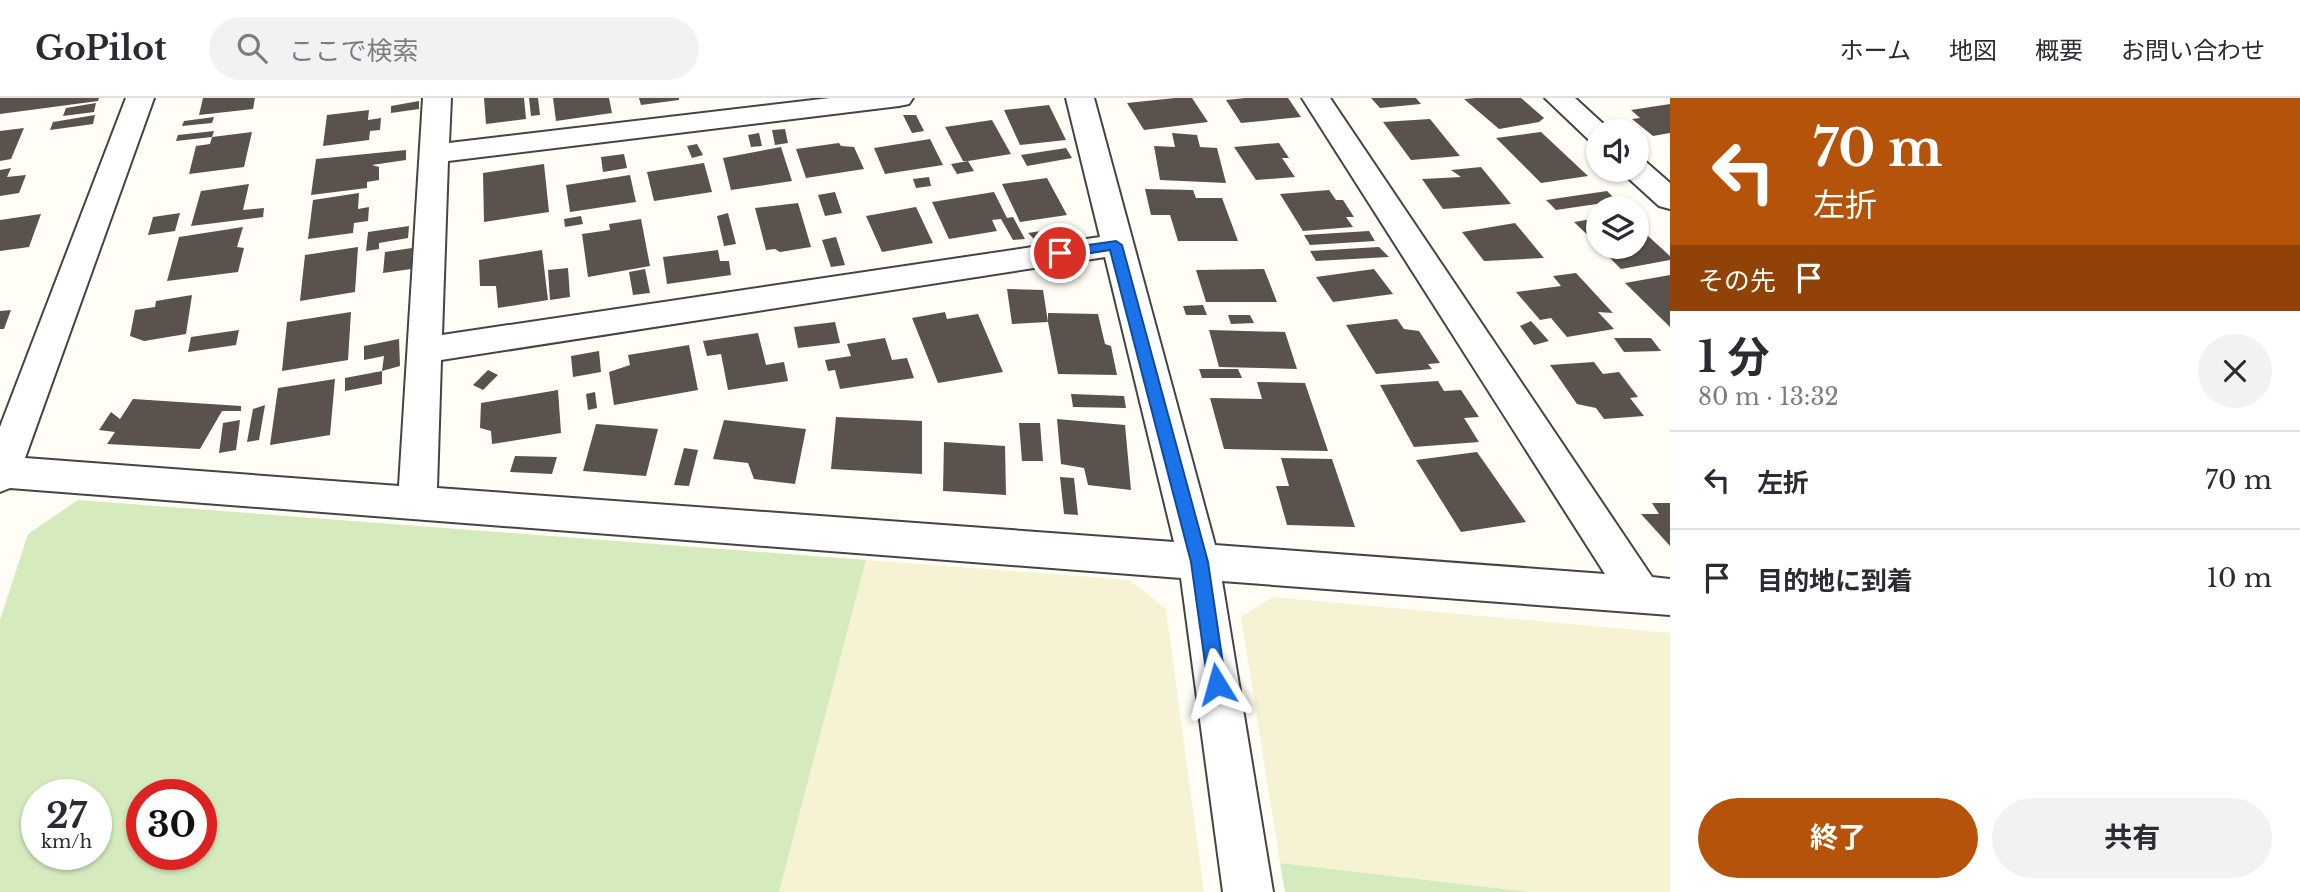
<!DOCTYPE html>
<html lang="ja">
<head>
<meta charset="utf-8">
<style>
	body { margin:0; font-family:"Libre Baskerville","Noto Sans JP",serif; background:#f2f2f3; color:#2b2b33; height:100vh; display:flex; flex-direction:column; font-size:26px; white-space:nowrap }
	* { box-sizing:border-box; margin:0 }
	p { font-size:23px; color:#7c7c81 }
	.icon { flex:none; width:38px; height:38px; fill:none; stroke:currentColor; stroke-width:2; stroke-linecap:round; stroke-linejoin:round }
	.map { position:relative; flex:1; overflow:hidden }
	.sheet { display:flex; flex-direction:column; background:#fff; width:630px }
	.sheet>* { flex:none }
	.hud { background:#b45309; color:#fff; overflow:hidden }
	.tools { position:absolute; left:1586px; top:21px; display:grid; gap:14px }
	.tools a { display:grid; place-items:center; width:63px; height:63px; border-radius:50%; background:#fff; box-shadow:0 2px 5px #0004; font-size:35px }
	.speed { position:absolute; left:21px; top:681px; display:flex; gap:14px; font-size:35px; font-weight:700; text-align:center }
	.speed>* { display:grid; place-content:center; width:91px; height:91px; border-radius:50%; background:#fff; box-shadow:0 2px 5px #0004; line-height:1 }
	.speed small { font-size:18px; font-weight:400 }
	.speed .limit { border:10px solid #d22; background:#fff; color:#111 }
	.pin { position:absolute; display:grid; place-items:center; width:60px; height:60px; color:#fff; margin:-30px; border:4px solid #fff; border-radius:50%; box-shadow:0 2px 7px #0007 }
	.me { position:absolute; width:77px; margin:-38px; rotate:352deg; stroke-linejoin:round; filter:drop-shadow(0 0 5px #0008) }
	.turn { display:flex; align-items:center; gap:24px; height:147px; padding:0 28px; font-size:32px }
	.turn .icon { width:91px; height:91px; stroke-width:2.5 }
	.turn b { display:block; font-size:49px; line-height:60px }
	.then { display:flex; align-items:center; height:66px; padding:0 28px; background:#0003; gap:14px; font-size:26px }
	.round { display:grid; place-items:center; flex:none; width:74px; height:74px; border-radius:37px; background:#f2f2f3 }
	.overview { display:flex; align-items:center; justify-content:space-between; height:119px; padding:0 28px }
	h1 { font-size:42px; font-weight:700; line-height:52px }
	.cta { display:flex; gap:14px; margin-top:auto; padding:14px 28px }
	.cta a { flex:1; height:80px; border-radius:42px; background:#b45309; color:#fff; font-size:28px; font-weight:700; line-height:80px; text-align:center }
	.cta a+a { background:#f2f2f3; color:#2b2b33 }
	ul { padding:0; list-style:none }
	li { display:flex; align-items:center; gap:21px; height:98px; padding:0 28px; border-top:2px solid #e1e1e2 }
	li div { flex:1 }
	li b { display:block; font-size:26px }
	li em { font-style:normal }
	header { display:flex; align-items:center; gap:42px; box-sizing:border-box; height:98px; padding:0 35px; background:#fff; border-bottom:2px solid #e1e1e2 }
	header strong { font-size:33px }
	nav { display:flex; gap:38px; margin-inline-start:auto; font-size:24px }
	.search { width:490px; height:63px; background:#f2f2f3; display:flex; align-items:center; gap:18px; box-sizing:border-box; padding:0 24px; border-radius:38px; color:#7c7c81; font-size:26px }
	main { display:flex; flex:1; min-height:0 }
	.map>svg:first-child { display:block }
</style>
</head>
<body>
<header>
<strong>GoPilot</strong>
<div class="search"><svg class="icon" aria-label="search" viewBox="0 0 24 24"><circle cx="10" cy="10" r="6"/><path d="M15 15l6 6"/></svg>ここで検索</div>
<nav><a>ホーム</a><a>地図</a><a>概要</a><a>お問い合わせ</a></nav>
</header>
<main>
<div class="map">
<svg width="1670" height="794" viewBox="0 0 1670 794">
	<rect width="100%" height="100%" fill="#fffdf5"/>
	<g fill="#f6f3d4">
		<path d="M866,462L1130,482L1166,511L1204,794H779Z"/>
		<path d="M1272,499L1670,535V794H1531L1280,765L1241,519Z"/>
	</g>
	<g fill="#d5ebbd" fill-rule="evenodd">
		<path d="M78,402L866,462L779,794H0V522L28,436ZM37,696H96V756H37ZM142,696H201V756H142Z"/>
		<path d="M1280,765L1531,794H1285Z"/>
	</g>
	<g fill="#5a524d">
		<path d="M0,0H99L98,3L0,16Z"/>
		<path d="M203,0H255L253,11L199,17Z"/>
		<path d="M484,0H524L526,21L486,26Z"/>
		<path d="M529,0H538L540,17L531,18Z"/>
		<path d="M553,0H609L612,15L556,23Z"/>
		<path d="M639,0H679V2L641,7Z"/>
		<path d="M1175,0H1192L1208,24L1144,32L1127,5Z"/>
		<path d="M1245,0H1288L1301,19L1241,25L1226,2Z"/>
		<path d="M1371,0H1416L1421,6L1380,10Z"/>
		<path d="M1476,0H1521L1544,20L1539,24L1499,31L1464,1Z"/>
		<path d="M419,3V11L391,15V8Z"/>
		<path d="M96,5L94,14L63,18L66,10Z"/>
		<path d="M1670,6V35L1653,38L1632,21L1640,20L1631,12Z"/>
		<path d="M1049,7L1066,42L1020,47L1004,12Z"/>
		<path d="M369,12L368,22L381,20L380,32L370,33L369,42L323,48L327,17Z"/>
		<path d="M95,17L93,26L50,32L53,24Z"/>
		<path d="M903,17H916L924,33L912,35Z"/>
		<path d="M214,19L212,25L182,28L184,23Z"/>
		<path d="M1430,21L1460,58L1411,62L1383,24Z"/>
		<path d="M992,22L1011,56L968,63L974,73L957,76L951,66L968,63H963L945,29Z"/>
		<path d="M24,30L11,61L0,63V33Z"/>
		<path d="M785,31L788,45L775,47L772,32Z"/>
		<path d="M214,33L212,39L176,43L178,37Z"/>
		<path d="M252,34L244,69L189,76L196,48L210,46L212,39Z"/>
		<path d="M1541,34L1588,78L1541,85L1496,40Z"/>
		<path d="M759,35L762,48L751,49L748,37Z"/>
		<path d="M1172,35L1197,37L1200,49L1217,50L1226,85L1160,82L1154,48L1175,49Z"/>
		<path d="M930,41L943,67L885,76L874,50Z"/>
		<path d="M839,45L841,48L854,49L864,71L806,80L796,51Z"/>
		<path d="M1279,45L1289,60H1282L1295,79L1256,82L1234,49Z"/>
		<path d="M697,46L703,57L692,60L687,48Z"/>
		<path d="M781,49L792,83L731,92L723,60Z"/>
		<path d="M1066,50L1072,60L1027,68L1021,57Z"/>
		<path d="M406,52V62L372,67L379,69V82L367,84V90L311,97L316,61Z"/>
		<path d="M624,56L627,70L603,74L601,59Z"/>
		<path d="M704,65L712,94L654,103L647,74Z"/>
		<path d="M544,66L549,114L484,124L483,75Z"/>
		<path d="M1481,69L1511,106L1443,111L1422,81L1461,79L1451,72Z"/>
		<path d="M11,70L7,79L26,77L19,95L0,98V72Z"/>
		<path d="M630,77L636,104L570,114L566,87Z"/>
		<path d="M929,79L931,88L916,90L913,81Z"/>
		<path d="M1047,80L1067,117L1020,124L1002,86Z"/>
		<path d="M249,86L243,112L264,110L263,119L191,128L201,93Z"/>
		<path d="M1145,91L1193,92L1196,100H1222L1238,143H1178L1170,117H1151Z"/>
		<path d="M1329,92L1336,102H1343L1354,119H1346L1353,129L1303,133L1280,96Z"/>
		<path d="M1607,93L1617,103L1556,112L1546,102Z"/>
		<path d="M835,94L842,115L825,118L818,97Z"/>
		<path d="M994,94L1007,120L1013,119L1025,141L1013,142L1001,121L992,122L997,133L949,141L932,104Z"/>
		<path d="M359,95L358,111L369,109L368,123L354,125L353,135L308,141L313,102Z"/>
		<path d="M798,105L811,149L780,154L775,151L766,152L755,110Z"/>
		<path d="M916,109L933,145L882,154L866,118Z"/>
		<path d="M180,115L175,133L148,137L153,119Z"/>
		<path d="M728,115L736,146L724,148L717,118Z"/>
		<path d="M41,116L29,149L0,153V122Z"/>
		<path d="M581,118L583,126L565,129L564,121Z"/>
		<path d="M1598,120V147L1574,124Z"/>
		<path d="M641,121L650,168L588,179L582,136L610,132L609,126Z"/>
		<path d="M1515,125L1544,160L1484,163L1462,134Z"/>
		<path d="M1636,127L1670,158V162L1621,171L1599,149H1636Z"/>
		<path d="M409,128L408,140L379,145V151L366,153L368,134Z"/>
		<path d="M243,129L237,149L244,150L238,174L167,183L179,139Z"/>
		<path d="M1067,129L1071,135L1034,141L1028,135Z"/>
		<path d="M1369,133L1375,143L1310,147L1304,137Z"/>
		<path d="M836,139L845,167L831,169L822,142Z"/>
		<path d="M358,149L355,194L300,203L305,157Z"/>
		<path d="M1379,149L1389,159L1316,163L1310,153Z"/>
		<path d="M412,150L411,171L383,175L385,154Z"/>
		<path d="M542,152L548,202L498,210L496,188H480L479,162Z"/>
		<path d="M718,152L720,163H729L731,177L667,186L663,159Z"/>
		<path d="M568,170L570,199L550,202L548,172Z"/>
		<path d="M645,171L650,195L633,197L629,174Z"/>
		<path d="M1264,171L1277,204H1206L1196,172Z"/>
		<path d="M1374,171L1393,196L1333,204L1316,179Z"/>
		<path d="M1576,175L1613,215L1598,214L1614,231L1567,239L1551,220L1540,222L1516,194L1561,188L1553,178Z"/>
		<path d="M1670,177V229L1625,185Z"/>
		<path d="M1007,191L1043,192L1048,224V215L1098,216L1105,246L1111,248L1117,277L1058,276L1048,224L1012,226Z"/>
		<path d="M192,197L186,236L144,243L130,238L135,212L155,209L156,203Z"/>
		<path d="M1203,207L1207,217H1186L1183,208Z"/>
		<path d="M11,212L4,231H0V213Z"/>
		<path d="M351,214L348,262L282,273L287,224Z"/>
		<path d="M945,214L947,221L978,216L1003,274L938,285L912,220Z"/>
		<path d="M1228,217H1250L1254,225L1231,226Z"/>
		<path d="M1397,221L1404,231L1419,233L1440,265L1428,266L1432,271L1376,276L1346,227Z"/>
		<path d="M1531,223L1549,243L1534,247L1520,228Z"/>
		<path d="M835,224L840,245L798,250L794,229Z"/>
		<path d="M239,232L236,247L188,254L191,239Z"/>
		<path d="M1209,232L1285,234L1297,271L1219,269Z"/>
		<path d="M758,235L766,267L784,264L788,283L728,292L721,256L707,258L703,243Z"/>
		<path d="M885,240L892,262L907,260L914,280L840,291L835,272L828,273L825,262L851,258L847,246Z"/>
		<path d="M1614,240H1651L1661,253L1624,254Z"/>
		<path d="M399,241L400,268L382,273L384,258L364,262V248Z"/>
		<path d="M689,247L698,292L614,307L609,274L630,267L628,257Z"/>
		<path d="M599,253L601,274L573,279L571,258Z"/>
		<path d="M1594,264L1603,276L1619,274L1638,299L1630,300L1644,318L1604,321L1596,310L1577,306L1550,267Z"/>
		<path d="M1199,271H1238L1242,280H1202Z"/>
		<path d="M488,272L498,277L483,292L473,287Z"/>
		<path d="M382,273V286L345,293V280Z"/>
		<path d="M335,281L330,337L270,347L278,290Z"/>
		<path d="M1438,283L1444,293L1461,292L1479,319L1464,320L1479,344L1414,349L1380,287Z"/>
		<path d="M1257,284L1305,285L1328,353L1224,351L1210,300L1262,301Z"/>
		<path d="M558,292L561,335L492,346L491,333L480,330L481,305Z"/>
		<path d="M595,294L597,310L588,312L586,296Z"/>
		<path d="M1071,296L1124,298L1126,310L1073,309Z"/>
		<path d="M133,301L241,308V313H222L200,351L107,346L115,334L99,332L111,314L120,321Z"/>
		<path d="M265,307L259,342L247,344L253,311Z"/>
		<path d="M836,319L922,323V376L831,371Z"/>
		<path d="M1057,321L1125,327L1131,392L1088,387L1084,370L1061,366Z"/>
		<path d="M240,322L236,352L219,355L223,325Z"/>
		<path d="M724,322L806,331L795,386L754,381L748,365L713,361Z"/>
		<path d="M1019,325H1040L1043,363H1022Z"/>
		<path d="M596,326L658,331L646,378L583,373Z"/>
		<path d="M944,344L1005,348L1006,397L943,393Z"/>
		<path d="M684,350L698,352L689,388L674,387Z"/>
		<path d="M1477,354L1526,424L1461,434L1416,362Z"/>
		<path d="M515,358L557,359L552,376L510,374Z"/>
		<path d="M1281,360L1332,361L1355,429L1287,427L1276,388H1289Z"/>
		<path d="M1060,379L1074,380L1078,417L1064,416Z"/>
		<path d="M1652,405H1670V448L1641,416H1659Z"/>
	</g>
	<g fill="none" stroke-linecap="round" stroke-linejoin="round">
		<defs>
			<g id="minor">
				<path d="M126,0H154L25,360L399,388L423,0H451L449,45L830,0H913L909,6L899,8L448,63L442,237L1100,139L1066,0H1094L1215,447L1605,476L1302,0H1330L1652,479L1670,481V517L1222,483L1273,794H1223L1181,480L10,390L0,394V329ZM1105,159L1174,444L437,390L441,262Z"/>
				<path d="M1545,0H1575L1611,33H1598V44L1588,41Z"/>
				<path d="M1636,62L1646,64L1670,85V111L1659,108L1626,78L1622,72H1636Z"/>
			</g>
		</defs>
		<use href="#minor" stroke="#444" stroke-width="4"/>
		<use href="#minor" fill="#fff" fill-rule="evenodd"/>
	</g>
	<path fill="#1a73e8" stroke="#114b97" stroke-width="2" d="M1116,143L1122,147L1208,464L1226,586L1223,592L1217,594L1211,592L1208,586L1191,464L1110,152L1060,160L1054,155L1060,151Z"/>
</svg>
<div class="tools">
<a><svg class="icon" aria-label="sound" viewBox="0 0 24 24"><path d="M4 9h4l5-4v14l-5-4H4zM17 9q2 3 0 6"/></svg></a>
<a><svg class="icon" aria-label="layers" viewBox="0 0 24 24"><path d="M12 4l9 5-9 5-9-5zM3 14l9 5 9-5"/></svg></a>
</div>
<div class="speed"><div>27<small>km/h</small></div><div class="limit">30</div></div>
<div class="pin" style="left:1060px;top:155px;background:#d93025"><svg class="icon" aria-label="arrive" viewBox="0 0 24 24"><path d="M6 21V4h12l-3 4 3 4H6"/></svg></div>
<svg class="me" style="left:1217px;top:586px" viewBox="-20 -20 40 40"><path d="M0-17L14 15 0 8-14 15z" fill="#1a73e8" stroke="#fff" stroke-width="4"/></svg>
</div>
<section class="sheet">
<div class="hud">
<div class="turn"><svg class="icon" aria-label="left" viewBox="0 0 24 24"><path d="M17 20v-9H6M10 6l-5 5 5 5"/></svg><div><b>70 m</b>左折</div></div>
<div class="then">その先<svg class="icon" aria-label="arrive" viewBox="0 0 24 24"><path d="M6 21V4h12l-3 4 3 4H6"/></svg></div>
</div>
<div class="overview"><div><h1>1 分</h1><p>80 m · 13:32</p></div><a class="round"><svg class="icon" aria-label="close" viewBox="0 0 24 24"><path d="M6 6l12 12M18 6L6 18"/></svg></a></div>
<ul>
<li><svg class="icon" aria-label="left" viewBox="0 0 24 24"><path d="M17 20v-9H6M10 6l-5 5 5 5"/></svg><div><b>左折</b></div><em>70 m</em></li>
<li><svg class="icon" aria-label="arrive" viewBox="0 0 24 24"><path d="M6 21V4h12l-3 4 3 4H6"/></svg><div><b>目的地に到着</b></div><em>10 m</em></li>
</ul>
<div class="cta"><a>終了</a><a>共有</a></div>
</section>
</main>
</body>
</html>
